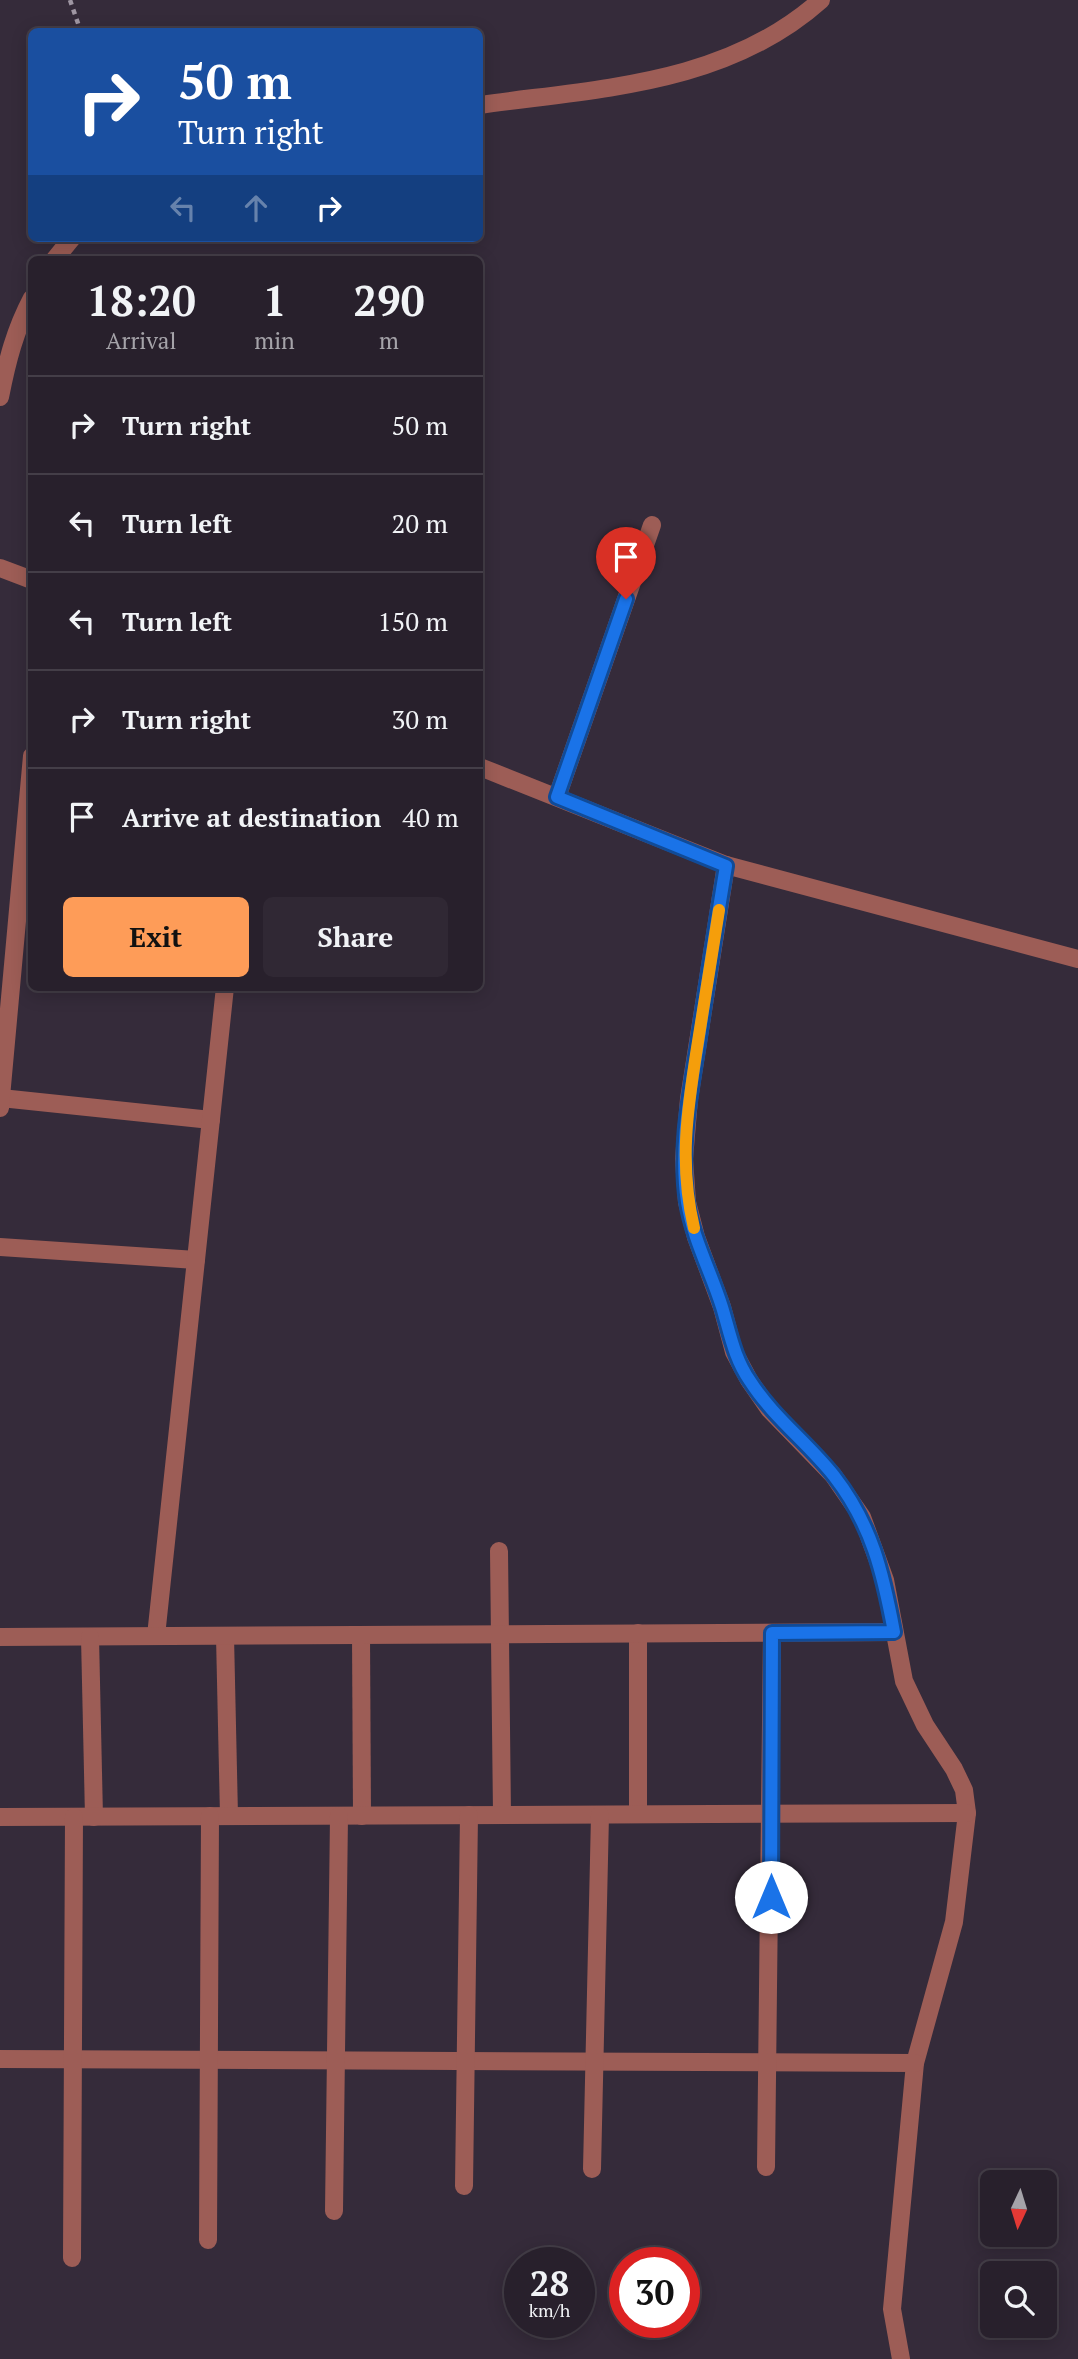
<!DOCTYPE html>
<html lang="en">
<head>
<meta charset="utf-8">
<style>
	body { margin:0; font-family:"PT Serif",serif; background:#302834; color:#f1f3f6; height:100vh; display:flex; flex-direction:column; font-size:26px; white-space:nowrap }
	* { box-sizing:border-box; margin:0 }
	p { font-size:23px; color:#a5a3a9 }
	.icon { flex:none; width:38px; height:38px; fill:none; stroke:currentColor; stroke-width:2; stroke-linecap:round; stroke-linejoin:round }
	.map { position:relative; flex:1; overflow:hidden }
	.details { position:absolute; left:28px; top:256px; width:455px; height:735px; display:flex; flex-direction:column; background:#28202c; border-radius:10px; box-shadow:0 4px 18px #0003,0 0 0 2px #443e48 }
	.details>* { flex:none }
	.hud { position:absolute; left:28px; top:28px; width:455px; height:214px; border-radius:10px; box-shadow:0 4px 18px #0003,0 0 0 2px #443e48; background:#1a4fa0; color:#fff; overflow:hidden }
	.needle { width:46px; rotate:184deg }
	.controls { position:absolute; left:980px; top:2170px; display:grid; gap:14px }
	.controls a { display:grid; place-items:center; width:77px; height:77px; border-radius:10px; background:#28202c; box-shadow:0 4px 18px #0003,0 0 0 2px #443e48; font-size:35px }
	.speed { position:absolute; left:504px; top:2247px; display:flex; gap:14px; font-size:35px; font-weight:700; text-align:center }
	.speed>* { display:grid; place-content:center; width:91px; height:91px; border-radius:50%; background:#28202c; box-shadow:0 4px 18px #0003,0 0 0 2px #443e48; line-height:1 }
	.speed small { font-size:18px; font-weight:400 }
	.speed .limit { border:10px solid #d22; background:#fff; color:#111 }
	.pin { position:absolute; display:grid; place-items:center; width:60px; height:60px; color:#fff; margin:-72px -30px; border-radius:50% 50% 50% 0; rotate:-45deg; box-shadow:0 0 7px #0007 }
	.pin .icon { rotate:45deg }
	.me { position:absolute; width:77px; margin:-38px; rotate:0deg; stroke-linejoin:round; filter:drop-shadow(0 0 5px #0008) }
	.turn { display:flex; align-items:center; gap:24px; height:147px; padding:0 35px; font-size:32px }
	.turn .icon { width:91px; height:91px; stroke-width:2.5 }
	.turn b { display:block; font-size:49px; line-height:60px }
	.lanes { display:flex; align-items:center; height:66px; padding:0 35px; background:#0003; justify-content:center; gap:35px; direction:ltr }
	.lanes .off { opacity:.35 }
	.eta { display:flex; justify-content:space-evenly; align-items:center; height:119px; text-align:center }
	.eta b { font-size:42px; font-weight:600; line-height:49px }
	.button { display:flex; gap:14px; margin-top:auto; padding:14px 35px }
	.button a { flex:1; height:80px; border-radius:10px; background:#fe9c58; color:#111; font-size:28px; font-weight:600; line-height:80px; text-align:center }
	.button a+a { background:#302834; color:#f1f3f6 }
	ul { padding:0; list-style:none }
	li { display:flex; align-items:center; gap:21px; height:98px; padding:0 35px; border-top:2px solid #443e48 }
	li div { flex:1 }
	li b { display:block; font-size:26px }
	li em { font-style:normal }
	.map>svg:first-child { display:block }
</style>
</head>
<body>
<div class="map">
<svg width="1078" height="2359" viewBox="0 0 1078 2359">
	<rect width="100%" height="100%" fill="#352b3a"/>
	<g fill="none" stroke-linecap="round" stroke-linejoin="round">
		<path stroke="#9f96a3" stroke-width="4.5" stroke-dasharray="5 5" stroke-linecap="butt" d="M70,0L81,32"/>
		<g stroke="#9d5d56" stroke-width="18">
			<path d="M480,105C599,88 726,85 821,0"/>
			<path d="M55,259L72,238"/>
			<path d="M0,397C7,361 15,330 32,298"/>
			<path d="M0,568L32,580"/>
			<path d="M480,767L726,865L1078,959"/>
			<path d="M557,797L652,525"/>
			<path d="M726,865L689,1099L684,1159L687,1202L696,1237L722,1307L734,1352L749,1380L769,1409L833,1475L862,1517L885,1580L904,1681L925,1725L954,1769L964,1790L967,1813L954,1922L915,2063L892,2309L901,2359"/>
			<path d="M1,1098L211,1120"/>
			<path d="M0,1108L32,756"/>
			<path d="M0,1247L196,1260"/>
			<path d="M499,1551L502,1815"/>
			<path d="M638,1633V1814"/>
			<path d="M361,1635L362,1816"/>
			<path d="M156,1636L225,987"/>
			<path d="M225,1636L229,1816"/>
			<path d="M0,1637L894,1632"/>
			<path d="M90,1637L94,1817"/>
			<path d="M0,1817L967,1813"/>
			<path d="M0,2059L915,2063"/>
			<path d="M766,2167L772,1633"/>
			<path d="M592,2169L600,1815"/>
			<path d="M464,2186L469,1815"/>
			<path d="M334,2211L339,1816"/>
			<path d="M208,2240L210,1816"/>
			<path d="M72,2258L74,1817"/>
		</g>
	</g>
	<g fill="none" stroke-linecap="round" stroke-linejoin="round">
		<defs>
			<path id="route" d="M626,599L557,797L726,866C716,925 707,984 698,1044C690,1095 679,1149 687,1202C693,1239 711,1272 722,1307C730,1333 734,1358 750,1381C773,1417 808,1443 834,1476C872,1525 883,1573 894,1632L772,1633L771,1897"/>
		</defs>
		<use href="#route" stroke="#114b97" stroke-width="18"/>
		<use href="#route" stroke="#1a73e8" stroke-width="12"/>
		<path stroke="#f59e0b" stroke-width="12" d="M694,1228C679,1165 687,1111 697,1048C704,1002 712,956 719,910"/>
	</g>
</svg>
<div class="controls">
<a><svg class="needle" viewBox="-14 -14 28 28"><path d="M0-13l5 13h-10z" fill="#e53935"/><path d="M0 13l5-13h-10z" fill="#a5a3a9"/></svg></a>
<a><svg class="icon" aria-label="search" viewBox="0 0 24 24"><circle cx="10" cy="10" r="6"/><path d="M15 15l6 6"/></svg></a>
</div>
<div class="speed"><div>28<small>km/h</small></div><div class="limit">30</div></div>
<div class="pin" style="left:626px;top:599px;background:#d93025"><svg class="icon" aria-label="arrive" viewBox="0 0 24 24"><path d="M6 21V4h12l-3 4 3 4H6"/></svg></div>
<svg class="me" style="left:771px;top:1897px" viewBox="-20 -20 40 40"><circle r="19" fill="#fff"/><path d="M0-13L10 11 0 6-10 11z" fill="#1a73e8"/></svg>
<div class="hud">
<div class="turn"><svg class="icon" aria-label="right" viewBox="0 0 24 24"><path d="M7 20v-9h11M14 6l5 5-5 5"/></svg><div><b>50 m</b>Turn right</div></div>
<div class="lanes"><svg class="icon off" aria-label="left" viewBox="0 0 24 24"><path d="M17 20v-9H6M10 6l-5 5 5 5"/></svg><svg class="icon off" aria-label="ahead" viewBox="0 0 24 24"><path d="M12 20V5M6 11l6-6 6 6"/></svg><svg class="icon" aria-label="right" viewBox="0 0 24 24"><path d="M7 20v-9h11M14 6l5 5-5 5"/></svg></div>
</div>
<section class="details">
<div class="eta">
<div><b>18:20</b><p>Arrival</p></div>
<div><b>1</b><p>min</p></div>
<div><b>290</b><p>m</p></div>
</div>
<ul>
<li><svg class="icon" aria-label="right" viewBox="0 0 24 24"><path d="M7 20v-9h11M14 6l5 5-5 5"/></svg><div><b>Turn right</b></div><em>50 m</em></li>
<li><svg class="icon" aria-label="left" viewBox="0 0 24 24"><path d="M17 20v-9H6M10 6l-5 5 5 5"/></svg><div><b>Turn left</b></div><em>20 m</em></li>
<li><svg class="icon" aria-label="left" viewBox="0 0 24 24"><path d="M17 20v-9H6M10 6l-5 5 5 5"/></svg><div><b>Turn left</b></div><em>150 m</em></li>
<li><svg class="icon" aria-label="right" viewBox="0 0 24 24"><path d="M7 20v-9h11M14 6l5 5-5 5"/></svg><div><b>Turn right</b></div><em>30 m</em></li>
<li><svg class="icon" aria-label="arrive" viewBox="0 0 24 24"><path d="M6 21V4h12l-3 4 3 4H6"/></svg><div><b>Arrive at destination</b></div><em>40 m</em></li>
</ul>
<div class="button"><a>Exit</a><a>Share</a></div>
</section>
</div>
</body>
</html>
